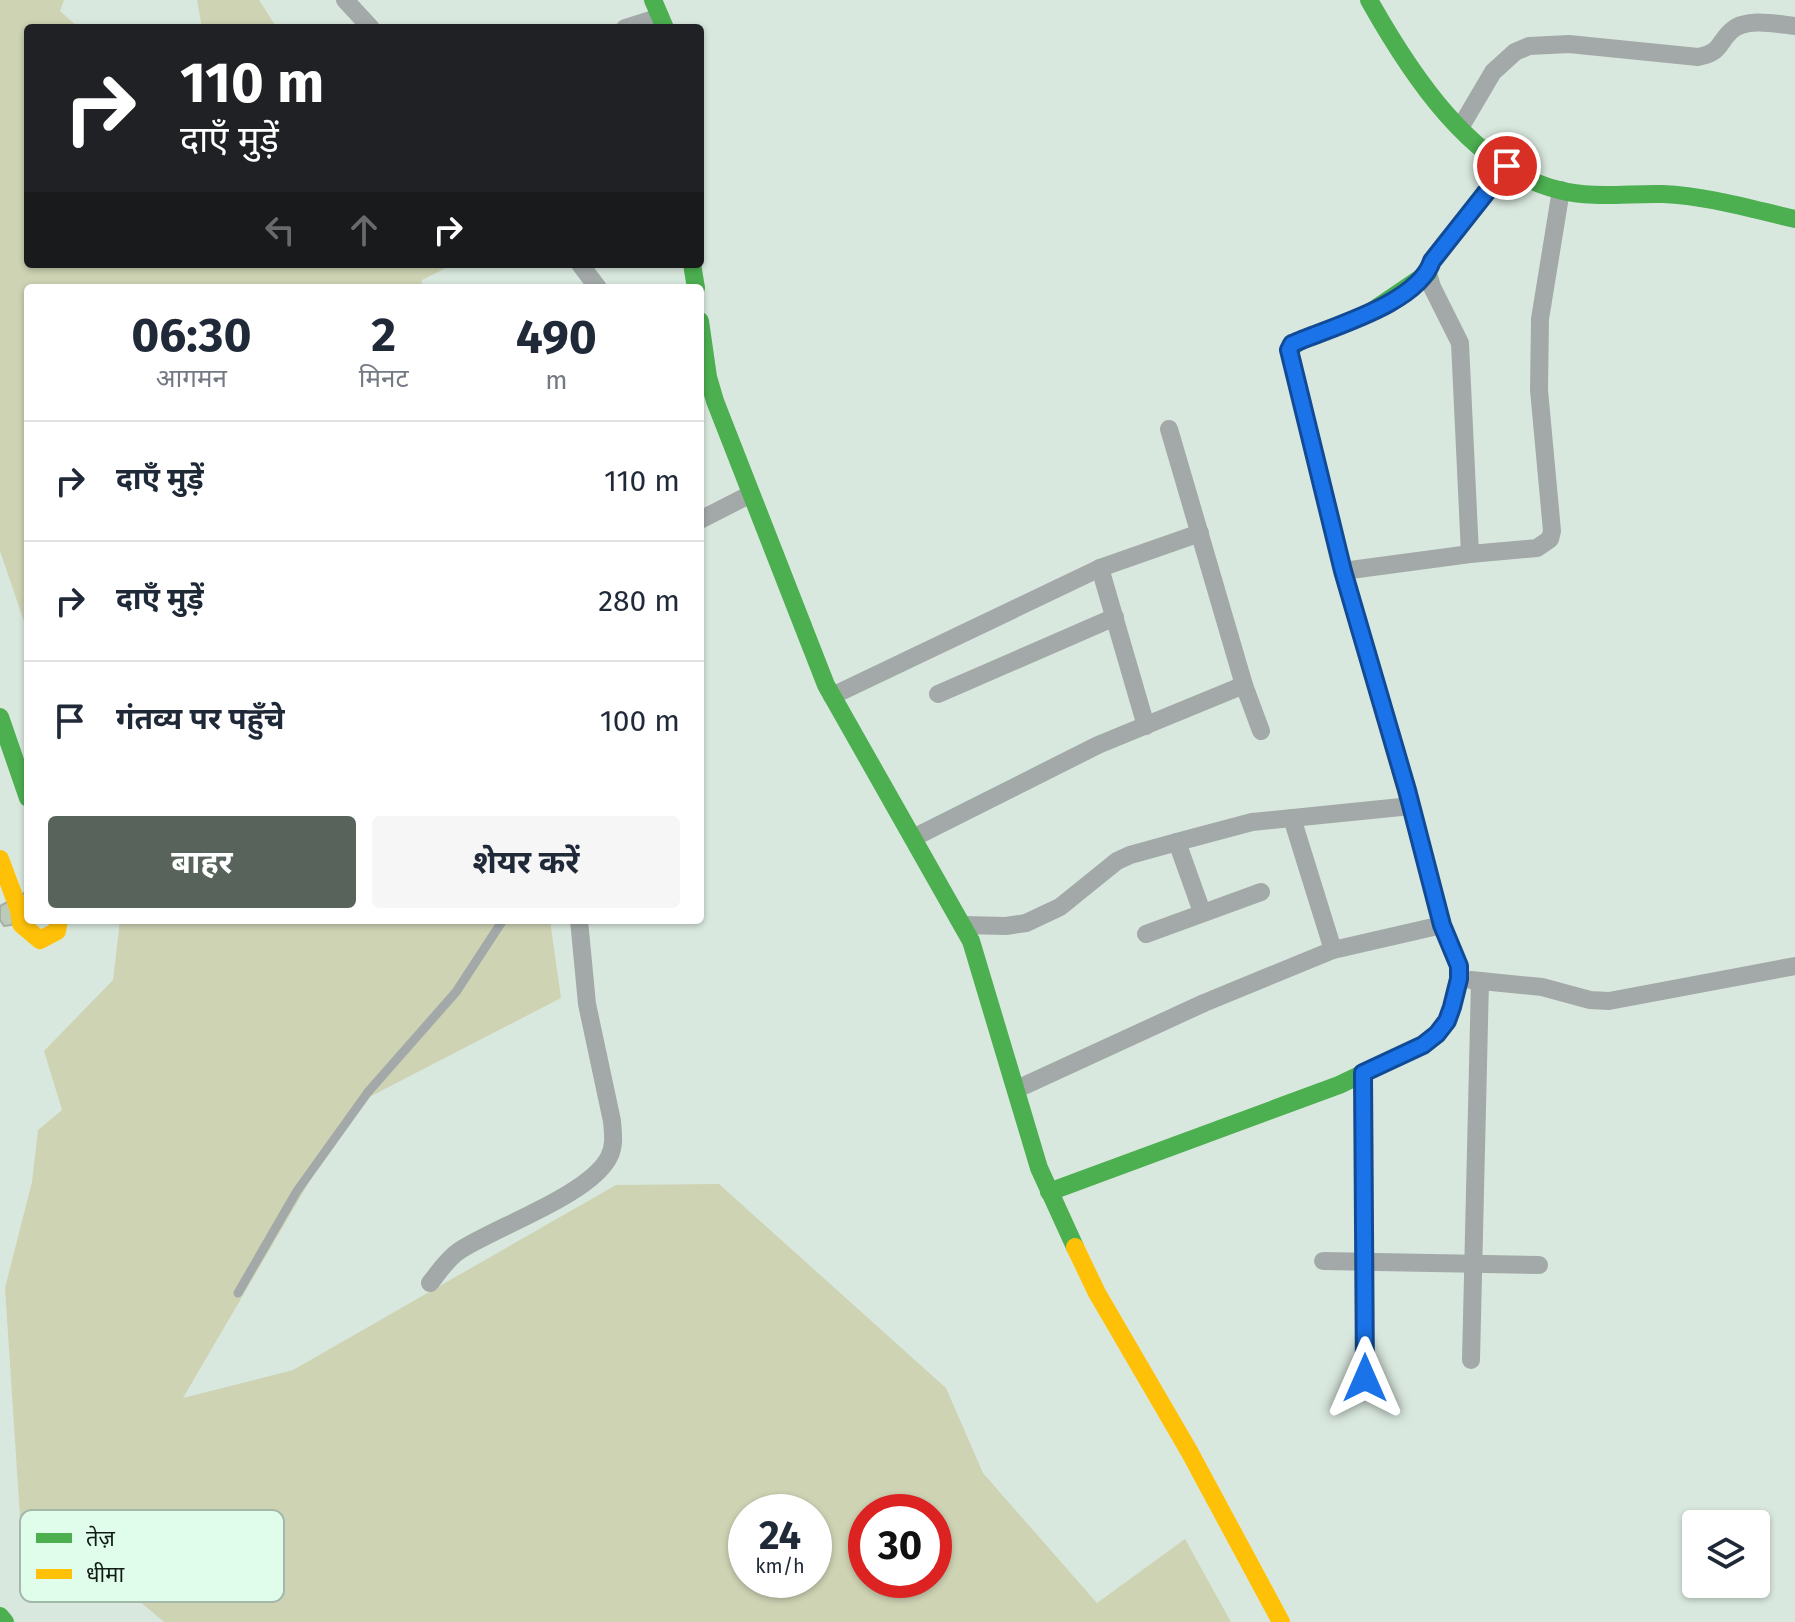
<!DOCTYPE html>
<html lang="hi">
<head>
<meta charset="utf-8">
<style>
	body { margin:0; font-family:"Fira Sans","Noto Sans Devanagari",sans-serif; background:#f6f6f7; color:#1f2937; height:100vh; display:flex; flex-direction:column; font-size:30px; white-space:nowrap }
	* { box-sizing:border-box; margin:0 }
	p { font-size:26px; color:#747a83 }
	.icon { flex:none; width:44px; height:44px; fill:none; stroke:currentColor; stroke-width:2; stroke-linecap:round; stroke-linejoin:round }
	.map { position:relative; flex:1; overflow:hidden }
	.side { position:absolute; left:24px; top:284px; width:680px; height:640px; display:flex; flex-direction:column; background:#fff; border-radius:8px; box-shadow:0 2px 6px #0004 }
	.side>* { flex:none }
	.guide { position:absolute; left:24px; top:24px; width:680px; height:244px; border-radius:8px; box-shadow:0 2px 6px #0004; background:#202124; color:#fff; overflow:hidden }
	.controls { position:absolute; left:1682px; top:1510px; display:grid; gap:16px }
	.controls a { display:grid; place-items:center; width:88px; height:88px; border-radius:8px; background:#fff; box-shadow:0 2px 6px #0004; font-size:40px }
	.speed { position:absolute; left:728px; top:1494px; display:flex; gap:16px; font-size:40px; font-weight:700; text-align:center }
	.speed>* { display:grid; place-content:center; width:104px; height:104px; border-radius:50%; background:#fff; box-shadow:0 2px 6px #0004; line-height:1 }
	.speed small { font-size:20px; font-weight:400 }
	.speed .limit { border:12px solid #d22; background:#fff; color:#111 }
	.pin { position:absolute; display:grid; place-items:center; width:68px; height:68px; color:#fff; margin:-34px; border:4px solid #fff; border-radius:50%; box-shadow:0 2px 8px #0007 }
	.me { position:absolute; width:88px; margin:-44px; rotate:0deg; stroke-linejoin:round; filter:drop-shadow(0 0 6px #0008) }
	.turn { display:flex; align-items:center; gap:28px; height:168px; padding:0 24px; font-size:36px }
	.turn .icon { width:104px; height:104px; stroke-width:2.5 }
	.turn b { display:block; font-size:56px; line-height:68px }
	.lanes { display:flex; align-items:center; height:76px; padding:0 24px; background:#0003; justify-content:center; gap:40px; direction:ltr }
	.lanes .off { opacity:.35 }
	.eta { display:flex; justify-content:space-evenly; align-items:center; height:136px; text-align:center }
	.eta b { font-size:48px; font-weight:700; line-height:56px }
	.cta { display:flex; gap:16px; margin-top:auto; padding:16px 24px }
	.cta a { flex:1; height:92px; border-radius:8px; background:#57635b; color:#fff; font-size:32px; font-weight:700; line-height:92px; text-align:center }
	.cta a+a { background:#f6f6f7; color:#1f2937 }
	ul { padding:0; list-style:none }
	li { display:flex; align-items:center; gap:24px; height:120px; padding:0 24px; border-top:2px solid #e0e1e3 }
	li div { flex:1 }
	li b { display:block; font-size:30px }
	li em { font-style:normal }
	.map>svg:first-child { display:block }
</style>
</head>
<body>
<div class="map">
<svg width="1795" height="1622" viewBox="0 0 1795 1622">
	<rect width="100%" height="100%" fill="#d9e8de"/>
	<g fill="#ced3b4" fill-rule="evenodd">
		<path d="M0,0H64L60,11L79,28H28V264H454L422,280L421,288H28V633L0,551Z"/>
		<path d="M197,0H259L277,28H202Z"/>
		<path d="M120,920H550L561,998L354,1105L183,1398L293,1370L616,1185L719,1184L946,1388L983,1473L1097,1603L1185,1539L1231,1622H164L104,1571L21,1532L5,1288L32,1182L38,1130L62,1110L44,1051L113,980ZM746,1512H814V1580H746ZM866,1512H934V1580H866Z"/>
	</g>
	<path fill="#bccab9" stroke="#a5aea5" stroke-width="2" d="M28,891V909L11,925L4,926L0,920V906Z"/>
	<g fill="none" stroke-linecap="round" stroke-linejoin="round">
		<path stroke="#a3a9a8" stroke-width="9" d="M238,1293L297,1191L368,1092L456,992L503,920"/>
		<g stroke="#a3a9a8" stroke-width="18">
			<path d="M345,0L371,28"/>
			<path d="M625,28L660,17"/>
			<path d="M1460,128L1493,72L1515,52L1529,46L1569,44L1698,57C1722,52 1717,44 1731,31C1746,17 1777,24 1795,26"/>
			<path d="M580,264L598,288"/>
			<path d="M1169,429L1244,685L1261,731"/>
			<path d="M700,520L751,494"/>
			<path d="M1470,554L1460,343L1432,287L1428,273L1432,261L1507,166"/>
			<path d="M1100,568L1146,726"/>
			<path d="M1343,571L1470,554L1537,548L1550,539L1552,531L1539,390L1540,319L1561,190"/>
			<path d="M938,694L1115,617"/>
			<path d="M832,696L1100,568L1200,533"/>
			<path d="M1292,818L1333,950"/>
			<path d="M913,838L1098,745L1244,685"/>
			<path d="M1177,842L1202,912"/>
			<path d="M962,925L1006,926L1026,923L1060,907L1117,861L1130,855L1177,842L1252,822L1411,806"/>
			<path d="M1146,934L1261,892"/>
			<path d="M1471,980L1542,987L1590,1000L1609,1001L1795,966"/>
			<path d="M1363,1073L1365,1378"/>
			<path d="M1017,1089L1204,1003L1333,950L1442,925"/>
			<path d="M1323,1261L1539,1265"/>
			<path d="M430,1283C439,1272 447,1259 459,1251C495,1227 590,1195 609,1157C615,1146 613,1133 612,1121L587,1004L579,920"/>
			<path d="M1471,1360L1480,981"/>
		</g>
		<g stroke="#4caf50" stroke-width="18">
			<path d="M653,0L665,28"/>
			<path d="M1369,0C1410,73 1472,169 1559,190C1593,199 1628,193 1663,194C1708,196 1751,209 1795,219"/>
			<path d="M692,264L696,288"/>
			<path d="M700,321L708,377L715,401L826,685L971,941L1039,1168L1075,1247"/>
			<path d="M1329,512L1289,350L1301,340L1369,313L1428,273"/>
			<path d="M0,717L28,798"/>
			<path d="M1049,1192L1339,1085L1423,1045L1437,1034L1447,1021L1452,1007L1459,979V966L1442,925L1412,811"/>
			<path d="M0,1616L5,1622"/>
		</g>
		<g stroke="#ffc107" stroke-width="18">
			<path d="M1329,512L1343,571L1412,811"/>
			<path d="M0,859L19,910L21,924L40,940L57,931L59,920"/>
			<path d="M1075,1247L1097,1293L1189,1451L1281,1622"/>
		</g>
	</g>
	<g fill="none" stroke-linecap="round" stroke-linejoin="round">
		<defs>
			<path id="route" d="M1365,1378L1363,1073L1423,1045L1437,1034L1447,1021L1452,1007L1459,979V966L1442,925L1407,790L1343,571L1289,350L1292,344C1330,327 1418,304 1432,261L1507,166"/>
		</defs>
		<use href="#route" stroke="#114b97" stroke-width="20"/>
		<use href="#route" stroke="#1a73e8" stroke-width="14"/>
	</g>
	<rect x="20" y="1510" width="264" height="92" rx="12" fill="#e0fcea" stroke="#a2b8aa" stroke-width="2"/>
	<rect x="36" y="1533" width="36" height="10" fill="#4caf50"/>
	<rect x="36" y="1569" width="36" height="10" fill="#ffc107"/>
	<g font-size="22" fill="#111b15">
		<text x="86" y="1546">तेज़</text>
		<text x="86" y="1582">धीमा</text>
	</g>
</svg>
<div class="controls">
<a><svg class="icon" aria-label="layers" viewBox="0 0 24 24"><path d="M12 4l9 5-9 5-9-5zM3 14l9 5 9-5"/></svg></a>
</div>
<div class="speed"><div>24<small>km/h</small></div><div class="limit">30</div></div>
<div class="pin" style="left:1507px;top:166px;background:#d93025"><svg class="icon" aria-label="arrive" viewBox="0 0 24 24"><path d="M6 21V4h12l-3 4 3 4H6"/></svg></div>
<svg class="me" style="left:1365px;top:1378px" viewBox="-20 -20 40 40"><path d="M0-17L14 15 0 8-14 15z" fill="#1a73e8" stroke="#fff" stroke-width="4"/></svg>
<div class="guide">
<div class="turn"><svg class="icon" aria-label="right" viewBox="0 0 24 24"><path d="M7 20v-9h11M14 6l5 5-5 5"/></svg><div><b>110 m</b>दाएँ मुड़ें</div></div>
<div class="lanes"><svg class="icon off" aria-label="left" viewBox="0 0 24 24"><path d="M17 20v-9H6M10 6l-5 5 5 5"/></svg><svg class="icon off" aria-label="ahead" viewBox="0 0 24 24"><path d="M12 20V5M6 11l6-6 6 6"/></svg><svg class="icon" aria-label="right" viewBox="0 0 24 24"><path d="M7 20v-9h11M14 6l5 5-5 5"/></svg></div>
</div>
<section class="side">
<div class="eta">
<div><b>06:30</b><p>आगमन</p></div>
<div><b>2</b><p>मिनट</p></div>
<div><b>490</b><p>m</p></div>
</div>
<ul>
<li><svg class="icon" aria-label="right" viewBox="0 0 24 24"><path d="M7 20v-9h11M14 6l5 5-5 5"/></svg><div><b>दाएँ मुड़ें</b></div><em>110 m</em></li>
<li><svg class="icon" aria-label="right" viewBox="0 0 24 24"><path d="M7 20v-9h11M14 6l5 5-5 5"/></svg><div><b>दाएँ मुड़ें</b></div><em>280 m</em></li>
<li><svg class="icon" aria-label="arrive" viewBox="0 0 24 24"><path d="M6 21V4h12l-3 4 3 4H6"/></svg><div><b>गंतव्य पर पहुँचे</b></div><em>100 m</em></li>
</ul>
<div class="cta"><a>बाहर</a><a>शेयर करें</a></div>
</section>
</div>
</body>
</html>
